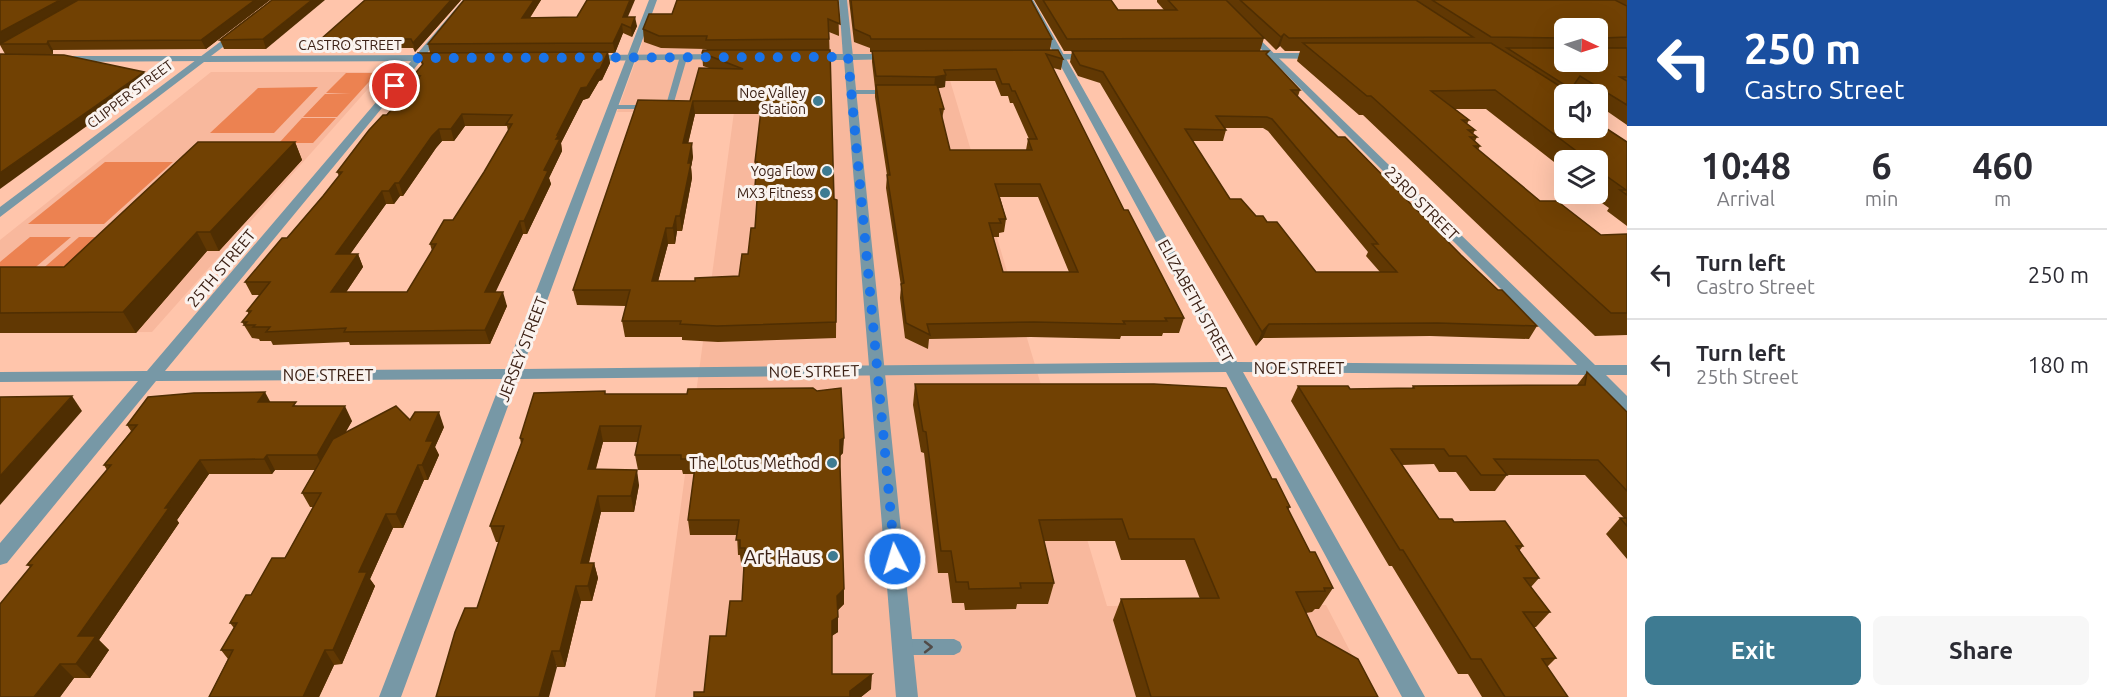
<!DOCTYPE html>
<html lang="en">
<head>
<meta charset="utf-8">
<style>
	body { margin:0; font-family:Ubuntu,sans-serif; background:#f7f7f7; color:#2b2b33; height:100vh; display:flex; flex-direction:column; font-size:22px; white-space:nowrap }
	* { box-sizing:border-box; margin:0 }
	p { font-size:20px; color:#7c7c81 }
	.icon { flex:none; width:33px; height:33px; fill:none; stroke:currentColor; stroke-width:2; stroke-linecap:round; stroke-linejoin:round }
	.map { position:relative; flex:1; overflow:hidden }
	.panel { display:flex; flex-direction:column; background:#fff; width:480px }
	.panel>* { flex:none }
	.top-card { background:#1a4fa0; color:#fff; overflow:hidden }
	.needle { width:39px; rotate:94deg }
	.buttons { position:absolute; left:1554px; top:18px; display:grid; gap:12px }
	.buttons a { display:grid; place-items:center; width:54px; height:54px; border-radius:9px; background:#fff; box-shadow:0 6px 24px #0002; font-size:30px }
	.pin { position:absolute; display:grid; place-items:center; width:51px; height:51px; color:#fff; margin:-26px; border:3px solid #fff; border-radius:50%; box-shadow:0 2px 6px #0007 }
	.me { position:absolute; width:66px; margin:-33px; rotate:355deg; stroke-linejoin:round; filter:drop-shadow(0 0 4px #0008) }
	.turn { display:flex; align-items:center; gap:21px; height:126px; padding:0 18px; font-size:27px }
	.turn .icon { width:78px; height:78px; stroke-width:2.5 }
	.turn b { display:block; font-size:42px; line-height:51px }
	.eta { display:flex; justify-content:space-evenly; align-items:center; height:102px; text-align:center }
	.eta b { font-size:36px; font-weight:600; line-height:42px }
	.primary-button { display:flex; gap:12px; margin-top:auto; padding:12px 18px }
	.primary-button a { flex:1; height:69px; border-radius:9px; background:#3e7b92; color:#fff; font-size:24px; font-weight:600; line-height:69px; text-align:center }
	.primary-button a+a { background:#f7f7f7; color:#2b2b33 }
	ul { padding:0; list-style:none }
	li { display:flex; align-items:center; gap:18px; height:90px; padding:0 18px; border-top:2px solid #e1e1e2 }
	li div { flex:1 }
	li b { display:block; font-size:22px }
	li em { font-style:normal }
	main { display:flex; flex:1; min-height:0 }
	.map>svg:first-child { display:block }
</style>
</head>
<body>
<main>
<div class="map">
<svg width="1627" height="697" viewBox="0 0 1627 697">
	<rect width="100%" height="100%" fill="#ffc5ab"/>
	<g fill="#f8b89d">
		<path d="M768,0H926L1107,606L1326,605L1374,697H655L734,112H617L648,27Z"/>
		<path d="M211,72H383L152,332L0,333V240Z"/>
	</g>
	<g fill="#ec8251">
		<path d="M346,73H377L337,117H303L325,94H351L326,93Z"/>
		<path d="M318,87L274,133H210L258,88Z"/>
		<path d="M302,118H336L313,143H279Z"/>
		<path d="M105,162H173L104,224H28Z"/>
		<path d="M30,237H71L30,272H0V262Z"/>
		<path d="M79,237H120L82,272H39Z"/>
	</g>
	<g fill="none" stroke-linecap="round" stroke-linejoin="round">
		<g fill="#7798a6" fill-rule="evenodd">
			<path d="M680,56L687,58L672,109H610L609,107L613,105H666Z"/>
			<path d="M848,90H889L893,92L889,94H848Z"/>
			<path d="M903,639H954L960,642L962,647L960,652L954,655H903L897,652L895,647L897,642Z"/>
		</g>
		<g fill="#7798a6" fill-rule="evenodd">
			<path d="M463,0H471L165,371L506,369L649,0H657L522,369L1221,362L1025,0H1033L1237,362L1577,365L1246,34V30L1249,29L1595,365H1627V375H1606L1627,396V411L1621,409L1587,375L1243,372L1425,697H1402L1226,372L518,379L401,697H379L502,379L156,381L7,563L0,565V543L138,381L0,382V372L147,371Z"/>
			<path d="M839,0H847L853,57L848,60L843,57Z"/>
			<path d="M202,56L205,57V61L66,62L61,59L66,56Z"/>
		</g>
		<g fill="#7798a6" fill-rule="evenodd">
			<path d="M236,30L240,33L239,35L211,56L439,55L444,58L439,61L204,62L0,217V207Z"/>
			<path d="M1249,53H1318L1323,56L1318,59L1246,58L1244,56Z"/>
			<path d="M724,54L729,57L727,59L589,61L584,58L589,55Z"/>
			<path d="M892,54L895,55V59L853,60L918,697H896L844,60H811L806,57L811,54Z"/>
			<path d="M1090,54L1093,55V59L1042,60L1037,57L1042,54Z"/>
		</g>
	</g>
	<g fill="#613803" fill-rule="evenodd">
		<path d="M0,0H270L206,49L53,50V54H5L0,45Z"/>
		<path d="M272,0L266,49H224L220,40Z"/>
		<path d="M461,0L415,52L413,48H325L321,39Z"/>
		<path d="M464,0H541L530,18L628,17L637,26L632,37L623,33L615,53H608L610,63L602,80L599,81L589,98L583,100L561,143L562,151L549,178L551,184L527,234H523L495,292L507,306L490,344L350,345L349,342L273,345L271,341H260L259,339L252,338L242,322L249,314L247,311L260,295H252L245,282L287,238L323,196L339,176L337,172L415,81L413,76L422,65L418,53H430L428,44ZM465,126H507L508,131L484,172L453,220L430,244L432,251L407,292H346L363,267L358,254H350L386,204H394L400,196H403L436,148L442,141H454Z"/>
		<path d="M838,0L839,36L829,32L834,199L837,200L836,338L718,342L682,340V337H625L622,321L626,306L577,305L573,290L690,101L709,68L703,66L702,53L707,50L706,49L661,48L644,42L643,29L672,14ZM695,114H761L755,162L756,176L755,186V201H757L755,228L748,254L739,276L695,281H658L668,244H675L677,231H682L692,178L691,167L693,157L688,143Z"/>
		<path d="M849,0H1031L1052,39L1050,50L1063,59L1061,70L1053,68L1124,210L1184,318L1179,333H1163L1162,336H1121L1120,339L1031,337L929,339L928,349L905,338L900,298L901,286L886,188L887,175L875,97V88L872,62V52H870V48L854,42ZM945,81H995L1001,96H1008L1010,103H1013L1029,139H1028L1026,150H950L942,119L944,109L938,88L945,87ZM1000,197H1038L1069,272H1003L993,237H999V233L1004,232L1006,219Z"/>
		<path d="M1034,0H1111L1118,10H1164L1157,2V0H1627V125L1598,105V94H1581L1573,89L1569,94H1564V101L1627,142V226L1607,211L1609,208L1589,194H1598V160H1564V175L1561,173L1563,169L1486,109H1455L1469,120L1467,124L1475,130L1473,134L1477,137L1475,141L1480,146L1478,150L1540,201L1601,235L1627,234V335L1595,336L1363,115H1359L1297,61L1300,51H1285L1280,46L1276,50L1264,38L1260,51H1064ZM1564,28L1598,62H1564Z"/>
		<path d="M1072,51L1267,56L1300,90L1298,96L1338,137L1461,255L1537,326L1529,339L1430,336L1263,338L1256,346L1100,83L1078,76L1070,62ZM1225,128H1263L1268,131L1368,252L1366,256L1380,272H1316L1267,222L1256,216L1230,199L1192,141H1223L1226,130Z"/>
		<path d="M295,142L302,160L219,251H207L136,333H0V267H64Z"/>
		<path d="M1587,372L1627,412V559L1606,534L1620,518H1624L1585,475H1507L1495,491H1470L1456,472H1439L1434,464L1402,465L1439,519L1454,522L1523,546L1519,551L1539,578L1531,587L1550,612L1536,627H1534L1556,658L1547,667L1568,697H1482L1468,674H1458L1392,566H1389L1291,401L1298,386L1350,389L1412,388L1413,386L1577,385Z"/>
		<path d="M915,384L1272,479L1290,507L1288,510L1310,552L1333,588L1319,609H1315L1312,612L1306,613L1317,636L1378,697H1136L1113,620L1121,599H1200L1185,560H1121L1115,541H1044L1054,583L1048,604H1017L1016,609L965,610L964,603H952L948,573H938L924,453L921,452L913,405Z"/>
		<path d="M606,394L843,453L840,456V467L844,589V604L838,610V632L832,636V674L871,689L861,697H694L704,692L726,636L742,601L744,563H741L740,555H738L737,535H690L688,520L694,474H683L682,470H638L635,455L638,442H603L596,469L639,485L634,512H601L589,563H594L598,578L592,601H581L565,667H557L499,542H496L490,526L521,444L520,438Z"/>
		<path d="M270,402L298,406L352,421L345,433L410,420L444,427L435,447L439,455L428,480H424L403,528H393L370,579L375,586L342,664L334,665L319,697H209L228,659L221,650L234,628L230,623L251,595L285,558L313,507H310L302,493L315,470H275L272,474H209L177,520L179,523L99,640L109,650L90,678H74L60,697L30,567L27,565L107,470L104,465L131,431L127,425Z"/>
	</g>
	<g fill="#4f2e02">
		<path d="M60,0H80L0,44V32Z"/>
		<path d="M255,0H270L206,49L201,40Z"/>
		<path d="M312,0H325L266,49L263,39Z"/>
		<path d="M451,0H461L415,52L413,43Z"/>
		<path d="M534,0H541L524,26L522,18Z"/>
		<path d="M630,0H635L624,26L623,17Z"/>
		<path d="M635,17L637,26L632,37L631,28Z"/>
		<path d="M622,24L623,33L615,53L613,43Z"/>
		<path d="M1284,34L1280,46L1276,50L1281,37Z"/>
		<path d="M48,41L53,50V54L47,44Z"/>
		<path d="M608,52L610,63L602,80L599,81L589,98L583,100L561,143L562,151L549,178L551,184L527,234L524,221L544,170L557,135L581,88Z"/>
		<path d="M144,72L149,81L0,189V173Z"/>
		<path d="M946,75L945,87L934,89L935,77Z"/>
		<path d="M693,101L695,114L685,157L683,143Z"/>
		<path d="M462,114L465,126L454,141L451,129Z"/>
		<path d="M439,129L442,141L436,148L403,196L399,183L432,136Z"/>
		<path d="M295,142L302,160L219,251L210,232Z"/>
		<path d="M692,143L693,157L691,167L692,178L682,231L680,216L688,163Z"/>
		<path d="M395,183L400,196L394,204L389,191Z"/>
		<path d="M382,191L386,204L341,267L336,254Z"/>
		<path d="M676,216L677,231L675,244L673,228Z"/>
		<path d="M520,221L523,234L489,306L485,292Z"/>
		<path d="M666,228L668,244L654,297L652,281Z"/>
		<path d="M197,232L207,251L136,333L123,312Z"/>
		<path d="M358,254L363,267L337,306L331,292Z"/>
		<path d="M503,292L507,306L490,344L485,330Z"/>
		<path d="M1269,324L1263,338L1256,346L1262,332Z"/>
		<path d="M265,392L273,407L258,402Z"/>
		<path d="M72,396L82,411L0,505V476Z"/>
		<path d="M345,406L352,421L324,470L317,455Z"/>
		<path d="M439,412L444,427L435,447L439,455L428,480L422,465L426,441Z"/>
		<path d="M600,426L603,442L591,485L588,469Z"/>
		<path d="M844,438L843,453L840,456V440Z"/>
		<path d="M267,455L275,470L272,474L264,459Z"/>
		<path d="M200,460L209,474L177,520L179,523L99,640L109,650L90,678L76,664L78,636L165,508Z"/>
		<path d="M418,465L424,480L403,528L396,514Z"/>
		<path d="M637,470L639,485L634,512L631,496Z"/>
		<path d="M598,496L601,512L585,578L581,563Z"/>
		<path d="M386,514L393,528L370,579L375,586L342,664L333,650L359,572Z"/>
		<path d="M594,563L598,578L592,601L588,586Z"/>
		<path d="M576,586L581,601L565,667L560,651Z"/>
		<path d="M844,589V604L836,612L837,596Z"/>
		<path d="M838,617V632L831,636L832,621Z"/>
		<path d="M325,650L334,665L319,697H303Z"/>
		<path d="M552,651L557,667L549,697H539Z"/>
		<path d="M60,664L74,678L60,697H34Z"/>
		<path d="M872,674L871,689L861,697H850V691Z"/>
	</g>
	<g fill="#714103" stroke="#4f2e02" stroke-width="1.5" fill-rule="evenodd">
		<path d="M0,0H60L0,32Z"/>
		<path d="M78,0H255L201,40L48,41L47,44H0Z"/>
		<path d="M272,0H312L263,39L220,40Z"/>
		<path d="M365,0H451L413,43L411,39H321Z"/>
		<path d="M464,0H534L522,18L577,17L587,0H630L623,17H635L631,28L622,24L613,43L428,44Z"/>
		<path d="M677,0H838L840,24L828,19L829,39L706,40L707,36H659L643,29L649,14H672Z"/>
		<path d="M851,0H1031L1052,39H871L870,36L854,29Z"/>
		<path d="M1043,0H1111L1118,10H1177L1168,0H1226L1264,38L1067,39Z"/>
		<path d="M1240,0H1416L1473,37L1289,38L1284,34L1281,37Z"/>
		<path d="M1432,0H1615L1627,6V37L1604,38L1603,45L1605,48H1627V77H1620L1627,81V105L1580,76L1571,89L1507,48H1564V62H1598V28H1564V38L1491,37Z"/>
		<path d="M1303,43H1491L1569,92L1567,94H1564V98L1563,100L1564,101V128H1598V123L1627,142V195L1620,190H1626L1598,170V160H1584L1573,153H1579L1495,90L1431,91L1469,120H1462L1475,130H1468L1477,137H1470L1480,146H1474L1540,201H1557L1601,235L1627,234V313H1611L1371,96H1367Z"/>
		<path d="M703,50H830L834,199L837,200L836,322L717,326L680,324L681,321H622L630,290H573L638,100L690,101L699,68L743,69L702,53ZM693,101H762L755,162H757L755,186H758L755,228H751L748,254H742L739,276L695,278V281H652L666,228H673L676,216H680L691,163H688L692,143H683Z"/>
		<path d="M1058,50L1063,59L1046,54L1124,210H1128L1184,318H1165L1167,321H1123L1125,324L1034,322L927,324L930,335L906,323L901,284L904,283L887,175H890L876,85H937L944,109H940L950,150H1032L1028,139H1037L1015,91H1012L1009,84H1002L996,69L944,70L946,75L935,77L876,76L872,51ZM995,184H1040L1078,272H1003L989,223H1001L999,219H1006Z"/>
		<path d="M1072,51H1269L1266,54L1300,90H1291L1338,137H1345L1461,255L1498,290H1502L1537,326L1438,323L1269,324L1262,332L1103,72L1080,65ZM1216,116L1267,117L1272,119L1378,244H1372L1397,272H1316L1277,222H1267L1263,216H1256L1241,199H1230L1185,129L1226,130Z"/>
		<path d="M608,52L600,69L597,70L587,87L581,88L557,135H559L556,139H560L544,170L548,171L524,221H520L485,292H503L485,330L344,332L346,328L266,332L270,327H253L255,325H244L247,322H242L251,311H247L270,282H245L282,238H287L323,196L342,172H337L369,130L383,115H387L420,76H413L423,64L418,53ZM462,114L512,115L506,124H512L484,172L453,220H444L430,244H436L407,292H331L358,254H336L382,191H389L395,183H399L432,136L439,129H451Z"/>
		<path d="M0,54L64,55L144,72L0,173Z"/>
		<path d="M198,142H295L210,232H197L123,312L0,313V267H64Z"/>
		<path d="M1587,372L1627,412V491L1598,460L1494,459L1507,475H1481L1466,456H1449L1444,449H1391L1439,519H1452L1454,522L1505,521L1523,546H1516L1539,578H1524L1550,612H1523L1556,658L1542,659L1568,697H1505L1481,659H1471L1403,550H1400L1298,386H1348L1350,389L1414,388L1413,386L1585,385Z"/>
		<path d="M915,384H1154L1226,388L1272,479H1276L1290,507H1287L1310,552H1315L1333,588H1324L1325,591L1296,592L1317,636L1358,659L1378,697H1151L1121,599L1219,598L1194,539H1129L1122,519L1039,520L1054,583H1020L1021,588L969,589L968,582H956L951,551H941L926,432L923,431Z"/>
		<path d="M813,388L817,391L841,388L844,438L840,440V467L844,589L837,596L838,617L832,621V674H872L850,691V697H694V692H704L710,636H726L730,601H742L745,548H740V540H736L739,520H688L696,459H681V455H635L641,426H600L588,469L637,470L631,496H598L581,563H594L588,586H576L560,651H552L539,697H436L455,632L465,608H477L504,526H490L523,439L520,438L534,393L605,391V394H687L688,389Z"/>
		<path d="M265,392L258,402H296L293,406H345L317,455H267L264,459L200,460L165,508H169L78,636H96L76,664H60L34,697H0V604L32,565H27L111,465H104L137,425H127L148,397L194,393Z"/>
		<path d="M72,396L0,476V397Z"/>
		<path d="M396,406L410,420L415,412H439L426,441H433L422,465H418L396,514H386L359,572H367L333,650H325L303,697H209L233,650H221L237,623H230L246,595H251L272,558H285L321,493H302L333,439Z"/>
		<path d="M1620,518H1627V526Z"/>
	</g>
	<defs><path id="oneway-chevron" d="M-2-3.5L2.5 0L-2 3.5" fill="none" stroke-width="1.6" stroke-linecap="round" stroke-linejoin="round" transform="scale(1.5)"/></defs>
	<use stroke="#514b48" href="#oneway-chevron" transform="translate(928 647)"/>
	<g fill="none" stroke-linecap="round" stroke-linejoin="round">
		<path stroke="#1a73e8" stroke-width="10" stroke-dasharray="0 18" d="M395,86L418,58L848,57L895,559"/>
	</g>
	<g fill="#3e7b92" stroke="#faf3ef" stroke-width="2">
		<circle cx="818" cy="101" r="6"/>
		<circle cx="827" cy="171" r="6"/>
		<circle cx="825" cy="193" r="6"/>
		<circle cx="832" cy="463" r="6"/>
		<circle cx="833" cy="556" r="6"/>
	</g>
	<g text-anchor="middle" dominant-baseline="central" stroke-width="6" stroke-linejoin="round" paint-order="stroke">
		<g font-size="14" fill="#3c2115" stroke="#faf3ef">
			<text x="350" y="45">CASTRO STREET</text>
			<text transform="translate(130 94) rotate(-37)">CLIPPER STREET</text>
		</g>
		<g font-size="14" fill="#3c2115" stroke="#faf3ef" text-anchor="end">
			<text x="806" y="93">Noe Valley<tspan x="806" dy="16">Station</tspan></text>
			<text x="815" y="171">Yoga Flow</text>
			<text x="813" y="193">MX3 Fitness</text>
		</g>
		<g font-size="16" fill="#3c2115" stroke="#faf3ef">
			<text transform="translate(1422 203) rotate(45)">23RD STREET</text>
			<text transform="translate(221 268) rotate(-50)">25TH STREET</text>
			<text transform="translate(1196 301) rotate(61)">ELIZABETH STREET</text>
			<text transform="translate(522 349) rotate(-69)">JERSEY STREET</text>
			<text x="1299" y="368">NOE STREET</text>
			<text transform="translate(814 371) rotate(-1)">NOE STREET</text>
			<text x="328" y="375">NOE STREET</text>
		</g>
		<g font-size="16" fill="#3c2115" stroke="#faf3ef" text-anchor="end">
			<text x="820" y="463">The Lotus Method</text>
		</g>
		<g font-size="20" fill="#3c2115" stroke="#faf3ef" text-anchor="end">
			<text x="821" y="556">Art Haus</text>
		</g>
	</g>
</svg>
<div class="buttons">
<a><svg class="needle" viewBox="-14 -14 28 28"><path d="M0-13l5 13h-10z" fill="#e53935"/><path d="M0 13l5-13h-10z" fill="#7c7c81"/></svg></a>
<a><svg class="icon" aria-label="sound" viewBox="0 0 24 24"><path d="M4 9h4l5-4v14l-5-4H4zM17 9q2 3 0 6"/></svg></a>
<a><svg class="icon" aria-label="layers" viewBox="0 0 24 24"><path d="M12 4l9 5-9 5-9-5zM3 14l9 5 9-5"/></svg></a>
</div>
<div class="pin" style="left:395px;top:86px;background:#d93025"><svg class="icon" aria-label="arrive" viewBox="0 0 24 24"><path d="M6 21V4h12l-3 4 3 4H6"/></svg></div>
<svg class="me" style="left:895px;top:559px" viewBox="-20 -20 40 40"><circle r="17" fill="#1a73e8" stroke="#fff" stroke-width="3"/><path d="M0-11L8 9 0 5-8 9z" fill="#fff"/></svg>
</div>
<section class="panel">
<div class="top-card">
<div class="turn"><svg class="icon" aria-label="left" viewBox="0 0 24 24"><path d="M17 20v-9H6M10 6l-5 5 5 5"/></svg><div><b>250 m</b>Castro Street</div></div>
</div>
<div class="eta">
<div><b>10:48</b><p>Arrival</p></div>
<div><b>6</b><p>min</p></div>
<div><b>460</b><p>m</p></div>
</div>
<ul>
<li><svg class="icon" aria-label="left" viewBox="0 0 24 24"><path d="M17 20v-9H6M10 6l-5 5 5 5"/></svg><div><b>Turn left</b><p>Castro Street</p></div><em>250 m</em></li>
<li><svg class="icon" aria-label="left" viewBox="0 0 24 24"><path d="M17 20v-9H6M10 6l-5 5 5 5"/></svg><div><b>Turn left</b><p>25th Street</p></div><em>180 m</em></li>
</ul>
<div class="primary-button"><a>Exit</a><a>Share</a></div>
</section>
</main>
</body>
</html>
